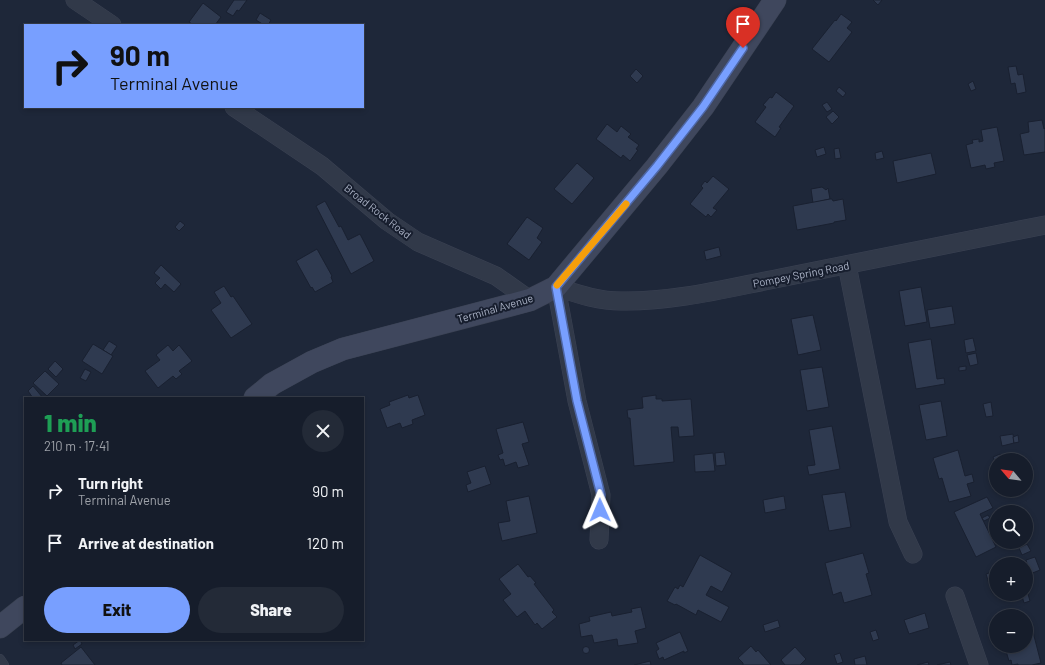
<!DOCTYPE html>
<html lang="en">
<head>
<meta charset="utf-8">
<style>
	body { margin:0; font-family:Barlow,sans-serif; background:#232a37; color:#f1f3f6; height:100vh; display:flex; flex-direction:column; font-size:15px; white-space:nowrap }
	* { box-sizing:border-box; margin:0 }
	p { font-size:13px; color:#9ea2a9 }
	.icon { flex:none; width:22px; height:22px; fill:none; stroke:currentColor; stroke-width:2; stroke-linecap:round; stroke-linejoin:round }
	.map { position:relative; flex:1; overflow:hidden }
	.drawer { position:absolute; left:24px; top:397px; width:340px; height:244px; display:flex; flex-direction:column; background:#161d2b; border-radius:0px; box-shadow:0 2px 6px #0003,0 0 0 1px #353b47 }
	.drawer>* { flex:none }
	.guide { position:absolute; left:24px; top:24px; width:340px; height:84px; border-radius:0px; box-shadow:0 2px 6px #0003,0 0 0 1px #353b47; background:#789fff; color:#111; overflow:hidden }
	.needle { width:26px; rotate:299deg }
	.fabs { position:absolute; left:989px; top:453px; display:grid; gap:8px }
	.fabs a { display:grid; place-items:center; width:44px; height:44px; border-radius:50%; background:#161d2b; box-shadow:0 2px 6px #0003,0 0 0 1px #353b47; font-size:20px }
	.pin { position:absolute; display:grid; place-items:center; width:34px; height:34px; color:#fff; margin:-41px -17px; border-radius:50% 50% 50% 0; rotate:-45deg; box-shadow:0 0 4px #0007 }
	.pin .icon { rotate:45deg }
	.me { position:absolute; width:44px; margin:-22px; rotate:359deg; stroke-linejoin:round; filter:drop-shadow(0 0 3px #0008) }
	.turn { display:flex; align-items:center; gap:14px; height:84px; padding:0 20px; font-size:18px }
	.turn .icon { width:52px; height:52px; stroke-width:2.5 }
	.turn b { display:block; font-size:28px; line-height:34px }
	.round { display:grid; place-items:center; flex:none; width:42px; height:42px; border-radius:21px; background:#232a37 }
	.headline { display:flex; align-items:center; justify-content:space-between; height:68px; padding:0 20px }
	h1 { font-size:24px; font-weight:800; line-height:30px; color:#1e9e55 }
	.button { display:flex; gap:8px; margin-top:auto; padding:8px 20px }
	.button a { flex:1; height:46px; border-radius:24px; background:#789fff; color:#111; font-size:16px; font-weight:800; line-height:46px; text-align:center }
	.button a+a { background:#232a37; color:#f1f3f6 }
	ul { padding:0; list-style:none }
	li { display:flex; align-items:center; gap:12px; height:52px; padding:0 20px }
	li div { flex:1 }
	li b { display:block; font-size:15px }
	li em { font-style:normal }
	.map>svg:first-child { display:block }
</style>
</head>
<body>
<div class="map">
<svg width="1045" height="665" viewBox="0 0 1045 665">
	<rect width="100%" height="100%" fill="#1e2739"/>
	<g fill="#2f3a50" stroke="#192030">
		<path d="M234,0H247L239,11L237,10L233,16L226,12Z"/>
		<path d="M873,0H882L878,5Z"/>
		<path d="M203,3L221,17L215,25H191L192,24L189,22Z"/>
		<path d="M260,13L271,20L268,25H264L256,20Z"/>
		<path d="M841,14L852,22L847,28L852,32L829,62L812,49L835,20L836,21Z"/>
		<path d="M1016,66L1018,75L1023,74L1026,92L1017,94L1015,83L1011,84L1008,67Z"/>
		<path d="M636,69L643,76L637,83L630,76Z"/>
		<path d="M973,81L976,89L971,91L968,84Z"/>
		<path d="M839,87L846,93L843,97L836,91Z"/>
		<path d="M776,92L794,106L779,127L781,128L775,137L755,122L766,107L763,105L770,97L772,98Z"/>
		<path d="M827,102L832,109L827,112L822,105Z"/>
		<path d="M833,111L839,117L832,124L826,117Z"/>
		<path d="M1042,120L1044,129L1045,128V152L1024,155L1020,134L1029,132L1028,122Z"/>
		<path d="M607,124L617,132L621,126L631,134L628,137L639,145L636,149L638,150L630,161L623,155L621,158L596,139Z"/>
		<path d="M997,127L1004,161L994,163L995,167L986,169L985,165L971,168L966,145L973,143L972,140L979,139V142L983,141L981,130Z"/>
		<path d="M824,147L826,154L817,157L815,150Z"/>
		<path d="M839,148L841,158L835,159L834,149Z"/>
		<path d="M882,151L884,158L876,160L875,153Z"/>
		<path d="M931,153L936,174L897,183L893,161Z"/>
		<path d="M577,163L594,178L572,204L554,189Z"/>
		<path d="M713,176L729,189L713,208L717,210L711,217L708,214L706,217L690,204L703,188L701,186L705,181L707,183Z"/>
		<path d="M822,187L826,190L828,188L830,199L813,203L811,189Z"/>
		<path d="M830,199H832L833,201L843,199L846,220L834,222V223L797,230L793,206Z"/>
		<path d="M325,201L339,227L341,226L348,240L360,234L374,261L351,274L316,206Z"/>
		<path d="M527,217L543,228L537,238L542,242L529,260L507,244Z"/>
		<path d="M180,221L185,225L179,231L175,227Z"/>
		<path d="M719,247L721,256L706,260L704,251Z"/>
		<path d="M317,249L332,276L331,277L333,282L315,292L312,287L311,288L296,261Z"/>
		<path d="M161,265L181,284L174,292L165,284L161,289L155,283L160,278L154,273Z"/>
		<path d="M224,286L231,297L233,296L252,324L231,338L211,310L221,303L214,292Z"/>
		<path d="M921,287L927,322L905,326L899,291Z"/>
		<path d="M952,306L955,324L930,328L927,310Z"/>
		<path d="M813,315L821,350L798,355L791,319Z"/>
		<path d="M973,338L976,351L966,353L964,340Z"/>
		<path d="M931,339L937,379L944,378L945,384L916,389L908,343Z"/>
		<path d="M109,341L117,346L111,355L103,350Z"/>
		<path d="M93,344L113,356L102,374L82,361Z"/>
		<path d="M168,345L173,351L179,345L192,361L179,371L182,374L176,379L173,376L158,388L145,371L160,360L156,355Z"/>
		<path d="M976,353L978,364L970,366L967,355Z"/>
		<path d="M55,361L63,369L56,377L48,369Z"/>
		<path d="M966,366V370L959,371V367Z"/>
		<path d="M822,367L829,407L807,411L800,370Z"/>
		<path d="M85,369L91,372L86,381L80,378Z"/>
		<path d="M45,371L59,384L47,396L33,383Z"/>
		<path d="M33,386L43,398H33L28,391Z"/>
		<path d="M408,395L409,398L418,395L425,415L412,420L413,424L402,428L400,423L387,428L380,409L390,405L389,402Z"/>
		<path d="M656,395V399H662V401L691,399L694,436L679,437L678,427H671L674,462L634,466L630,418H628L627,410L643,408L642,397Z"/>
		<path d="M941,401L947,436L926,440L919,405Z"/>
		<path d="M991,402L993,416L986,417L983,404Z"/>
		<path d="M523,422L529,442L522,444L529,465L518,468L516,462L505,466L503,459L500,460L498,455L503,453L496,429Z"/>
		<path d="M832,426L840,469L809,475L807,466L815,465L809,430Z"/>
		<path d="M1013,434L1014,443L1002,446L1000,436Z"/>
		<path d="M1018,435L1019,442L1014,443L1013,437Z"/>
		<path d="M958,450L965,476L972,474L974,482L967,484L971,496L949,502L942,478L939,479L933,458Z"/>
		<path d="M724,452L726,465L716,466L715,453Z"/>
		<path d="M713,453L715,471L695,472L694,455Z"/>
		<path d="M1000,454L1003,460H996V464L993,457Z"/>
		<path d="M485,466L491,484L468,492L466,485L471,483L467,472Z"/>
		<path d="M845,492L851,527L829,531L822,495Z"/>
		<path d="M529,496L537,533L502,541L498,523L510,521L506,501Z"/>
		<path d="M784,496L786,509L765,513L763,500Z"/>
		<path d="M987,497L993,508L980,514L996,547L976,557L954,512Z"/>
		<path d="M988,515L990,518L984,521L982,518Z"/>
		<path d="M1027,544L1031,551L1022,555L1019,548Z"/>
		<path d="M863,553L869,573L866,574L872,595L844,603L841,592L833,595L825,563Z"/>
		<path d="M700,555L732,573L722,592L711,586L706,595L729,607L721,622L698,610L696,615L676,604L675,605L667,601L675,587L678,589L680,585L683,587Z"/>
		<path d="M1035,557L1040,570L1030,574L1026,560Z"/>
		<path d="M518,564L528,577L530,576L536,583L534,584L554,610L552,612L557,617L542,629L537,623L535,625L525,611L517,617L503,600L511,594L499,579Z"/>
		<path d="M996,571V592L992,593L986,574Z"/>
		<path d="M1028,594L1030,601L1024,603L1022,596Z"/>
		<path d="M641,607L646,628L635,631L638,643L618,646L617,639L594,643L592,635L581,637L579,624L590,621L589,617L611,612L612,616L632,612L631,609Z"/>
		<path d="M925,613L929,628L909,634L904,620Z"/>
		<path d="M778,620L780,627L765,632L763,625Z"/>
		<path d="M876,630L879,639L873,641L870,632Z"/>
		<path d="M680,632L688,651L684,653V651L664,660L663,657L659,659L656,651L659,649L656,643Z"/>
		<path d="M1033,632L1041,663L1032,665H1018V664L1012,665L1011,660L1009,661L1006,651L1017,648L1016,646H1026V634Z"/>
		<path d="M80,640L82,644L75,649L73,645Z"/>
		<path d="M751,646L756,652L758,650L771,665H743V663L738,658Z"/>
		<circle cx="586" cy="650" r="3.5"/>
		<path d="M81,647L95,665H62L61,663Z"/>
		<path d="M795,647L806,659L800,665H785L781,660Z"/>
		<path d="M840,653L843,662L837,664L834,655Z"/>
		<path d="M865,656L867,665H855L854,659Z"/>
		<path d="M650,661L651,665H634Z"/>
		<path d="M928,662L929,665H917Z"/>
		<path d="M950,662L951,665H937Z"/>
	</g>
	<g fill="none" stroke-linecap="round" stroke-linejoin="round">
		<defs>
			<path id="lane" d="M0,659L4,665"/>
			<g id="street">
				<path d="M75,0L112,25"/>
				<path d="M234,107L322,166L387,221L418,242L496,276L530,300"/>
				<path d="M847,265L898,522L913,554"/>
				<path d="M599,540L601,495L577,401L556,287C578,294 598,301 621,301C675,302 728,288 780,278C869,261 957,243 1045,225"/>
				<path d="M955,596L979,665"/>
			</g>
			<g id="secondary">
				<path d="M255,398L272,384L312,362L343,349L530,300L556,287L657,166L703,107L775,0"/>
				<path d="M0,627L25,607"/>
			</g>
		</defs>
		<use href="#lane" stroke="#3b4253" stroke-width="10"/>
		<use href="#street" stroke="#3b4253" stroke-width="19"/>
		<use href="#secondary" stroke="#3b4253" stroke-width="23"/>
		<use href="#lane" stroke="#313949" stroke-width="9"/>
		<use href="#street" stroke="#313949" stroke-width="18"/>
		<use href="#secondary" stroke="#3f475d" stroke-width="22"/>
	</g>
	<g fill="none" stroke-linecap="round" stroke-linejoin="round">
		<defs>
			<path id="route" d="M600,510L601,495L577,401L556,287L657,166L703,107L743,48"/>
		</defs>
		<use href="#route" stroke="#4e67a6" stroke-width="10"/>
		<use href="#route" stroke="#789fff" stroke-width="7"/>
		<path stroke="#f59e0b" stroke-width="7" d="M557,285L626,204"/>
	</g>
	<g text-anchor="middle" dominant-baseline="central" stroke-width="4" stroke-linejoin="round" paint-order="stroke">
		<g font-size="11" fill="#abb3c6" stroke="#171e2e">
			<text transform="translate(378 211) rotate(38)">Broad Rock Road</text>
			<text transform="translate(801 274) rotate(-11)">Pompey Spring Road</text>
			<text transform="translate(495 308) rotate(-16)">Terminal Avenue</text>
		</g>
	</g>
</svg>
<div class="fabs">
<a><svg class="needle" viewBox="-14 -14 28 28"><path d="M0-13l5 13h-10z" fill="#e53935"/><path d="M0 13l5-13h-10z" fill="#9ea2a9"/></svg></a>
<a><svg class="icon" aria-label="search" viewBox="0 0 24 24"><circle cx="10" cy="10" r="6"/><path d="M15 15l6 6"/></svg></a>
<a>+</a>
<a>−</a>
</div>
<div class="pin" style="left:743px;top:48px;background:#d93025"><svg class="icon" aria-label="arrive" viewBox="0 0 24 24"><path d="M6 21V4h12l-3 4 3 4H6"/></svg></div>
<svg class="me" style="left:600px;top:510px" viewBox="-20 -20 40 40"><path d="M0-17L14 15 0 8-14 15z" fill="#789fff" stroke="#fff" stroke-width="4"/></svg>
<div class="guide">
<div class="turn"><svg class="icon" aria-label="right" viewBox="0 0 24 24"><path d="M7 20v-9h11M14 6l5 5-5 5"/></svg><div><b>90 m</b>Terminal Avenue</div></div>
</div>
<section class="drawer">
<div class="headline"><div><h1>1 min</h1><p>210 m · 17:41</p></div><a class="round"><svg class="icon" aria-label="close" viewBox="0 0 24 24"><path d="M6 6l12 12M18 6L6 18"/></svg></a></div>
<ul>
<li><svg class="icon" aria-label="right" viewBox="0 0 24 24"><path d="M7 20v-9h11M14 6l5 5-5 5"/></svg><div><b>Turn right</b><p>Terminal Avenue</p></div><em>90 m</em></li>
<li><svg class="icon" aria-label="arrive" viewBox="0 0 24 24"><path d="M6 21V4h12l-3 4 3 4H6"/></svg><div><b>Arrive at destination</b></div><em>120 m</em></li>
</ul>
<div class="button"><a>Exit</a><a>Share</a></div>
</section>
</div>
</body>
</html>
